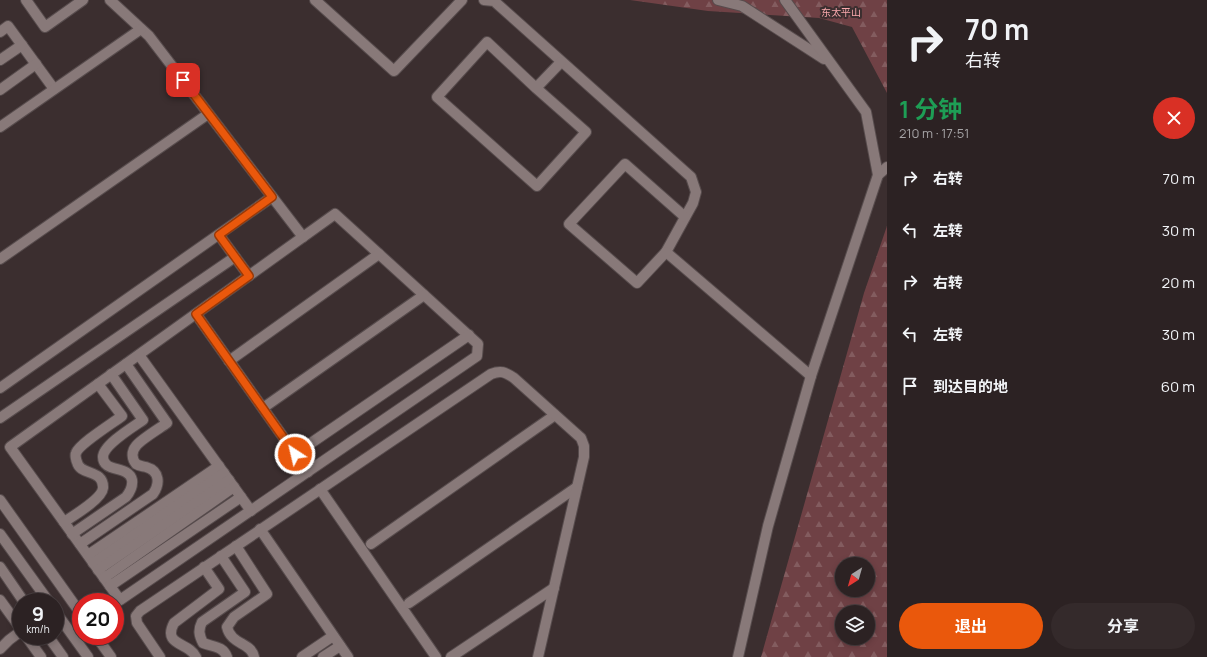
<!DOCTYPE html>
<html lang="zh">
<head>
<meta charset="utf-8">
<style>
	body { margin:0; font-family:Manrope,"Noto Sans SC",sans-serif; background:#342a2b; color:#f1f3f6; height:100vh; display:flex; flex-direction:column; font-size:15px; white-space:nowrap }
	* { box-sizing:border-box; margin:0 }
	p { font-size:13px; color:#a6a4a6 }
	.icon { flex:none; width:22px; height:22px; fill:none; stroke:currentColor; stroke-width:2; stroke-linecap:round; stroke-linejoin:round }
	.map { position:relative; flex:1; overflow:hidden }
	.panel { display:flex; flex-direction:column; background:#2c2223; width:320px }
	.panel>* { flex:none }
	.top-card { background:#2c2223; color:#f1f3f6; overflow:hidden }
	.needle { width:26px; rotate:217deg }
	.tools { position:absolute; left:835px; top:557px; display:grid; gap:8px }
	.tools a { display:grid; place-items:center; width:40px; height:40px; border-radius:50%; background:#2c2223; box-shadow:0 2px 6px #0003,0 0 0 1px #483f41; font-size:20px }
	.speed { position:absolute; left:12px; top:593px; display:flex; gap:8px; font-size:20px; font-weight:700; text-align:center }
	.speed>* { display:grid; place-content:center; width:52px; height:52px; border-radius:50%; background:#2c2223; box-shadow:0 2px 6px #0003,0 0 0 1px #483f41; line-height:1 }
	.speed small { font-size:10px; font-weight:400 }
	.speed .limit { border:6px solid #d22; background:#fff; color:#111 }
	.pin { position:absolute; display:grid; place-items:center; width:34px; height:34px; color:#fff; margin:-17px; border-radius:8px; box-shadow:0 2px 6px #0006 }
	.me { position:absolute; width:44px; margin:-22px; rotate:325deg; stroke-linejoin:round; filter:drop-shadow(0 0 3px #0008) }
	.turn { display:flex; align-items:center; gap:14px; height:84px; padding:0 12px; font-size:18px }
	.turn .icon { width:52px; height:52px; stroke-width:2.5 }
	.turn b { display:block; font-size:28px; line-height:34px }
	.round { display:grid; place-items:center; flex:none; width:42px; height:42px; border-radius:21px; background:#342a2b }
	.head { display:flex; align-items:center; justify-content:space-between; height:68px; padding:0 12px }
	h1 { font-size:24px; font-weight:700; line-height:30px; color:#1e9e55 }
	.cta { display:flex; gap:8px; margin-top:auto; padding:8px 12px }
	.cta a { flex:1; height:46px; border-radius:24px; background:#ea580c; color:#fff; font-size:16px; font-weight:700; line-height:46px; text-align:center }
	.cta a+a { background:#342a2b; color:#f1f3f6 }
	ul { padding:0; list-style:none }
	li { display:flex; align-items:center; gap:12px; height:52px; padding:0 12px }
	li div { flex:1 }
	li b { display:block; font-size:15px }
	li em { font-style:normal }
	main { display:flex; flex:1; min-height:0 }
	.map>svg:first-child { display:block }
</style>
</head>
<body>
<main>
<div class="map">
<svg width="887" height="657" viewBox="0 0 887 657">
	<defs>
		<pattern id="forest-firs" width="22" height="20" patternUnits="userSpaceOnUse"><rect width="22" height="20" fill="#6f4145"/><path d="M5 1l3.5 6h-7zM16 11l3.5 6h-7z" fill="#835c5f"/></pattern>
	</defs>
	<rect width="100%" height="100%" fill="#3b2e2f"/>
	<g fill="url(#forest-firs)" fill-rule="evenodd">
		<path d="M630,0H887V93L852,27L819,18L708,11Z"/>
		<path d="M887,226V657H761L864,293ZM842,564H868V590H842ZM842,612H868V638H842Z"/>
	</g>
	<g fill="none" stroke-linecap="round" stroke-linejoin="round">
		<defs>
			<g id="minor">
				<path d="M26,0L45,27L83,0"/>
				<path d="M110,0L149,36L303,237"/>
				<path d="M315,0L394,71L462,0"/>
				<path d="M484,0L494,1L691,177L696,192L693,203L666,252L811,376"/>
				<path d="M718,0L742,6L824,59"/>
				<path d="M0,32L8,26L54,89"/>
				<path d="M0,60L22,45"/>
				<path d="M536,88L586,132L537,186L437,97L487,42L536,88L561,62"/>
				<path d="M0,90L36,64"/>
				<path d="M0,127L141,29"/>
				<path d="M878,175L887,167"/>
				<path d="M335,214L478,344L477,356L120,600L10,447Z"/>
				<path d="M219,235L249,276"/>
				<path d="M666,252L637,283L569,224L625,164L685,217"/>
				<path d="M0,259L208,114"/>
				<path d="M196,314L308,472"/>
				<path d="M139,355L251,511"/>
				<path d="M229,361L379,254"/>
				<path d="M0,388L272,197"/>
				<path d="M263,408L424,295"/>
				<path d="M0,418L235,257"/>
				<path d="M295,454L469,335"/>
				<path d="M320,489L436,657"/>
				<path d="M0,500L81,614"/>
				<path d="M64,522C73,516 102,499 103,488C104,469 80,476 77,462C76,460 75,455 76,453C79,444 113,423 122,416L98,384"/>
				<path d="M260,529L348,657"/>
				<path d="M0,534L49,602"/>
				<path d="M72,534L126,497C130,492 133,487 132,480C129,465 103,473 103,457C103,445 133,427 143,420L111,374"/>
				<path d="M80,544L153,494C160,484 160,471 146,467C142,466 139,466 136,464C132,459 131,452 136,446C140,440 160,428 167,423L126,364"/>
				<path d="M371,544L555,415"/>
				<path d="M236,546L267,594L234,617L227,627C231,645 251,642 254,657"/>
				<path d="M88,555L219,466"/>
				<path d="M221,556L245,592L202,622C198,630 199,635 203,643C213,647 223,646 227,657"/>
				<path d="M93,563L224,473"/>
				<path d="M0,567L24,602"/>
				<path d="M98,570L229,480"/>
				<path d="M104,578L234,487"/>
				<path d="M110,586L241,497"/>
				<path d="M0,600L21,629"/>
				<path d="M409,603L577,487"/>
				<path d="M55,611L88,657"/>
				<path d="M26,636L41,657"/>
				<path d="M48,636L63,657"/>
				<path d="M96,636L111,657"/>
				<path d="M0,649L9,640L21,631"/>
				<path d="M160,657L137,623L136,616L140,611L491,374C501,370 505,372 514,378L581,438L584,446V457L538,657"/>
				<path d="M196,657C189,642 162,646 174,623L219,589L204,567"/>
				<path d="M302,657L333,636"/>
				<path d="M323,657L340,646"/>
				<path d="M451,657L554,588"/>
				<path d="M738,657L768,526L811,376L878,175L866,112L785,0"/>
			</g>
		</defs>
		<use href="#minor" stroke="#574c4d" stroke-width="12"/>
		<use href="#minor" stroke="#887979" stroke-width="10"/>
	</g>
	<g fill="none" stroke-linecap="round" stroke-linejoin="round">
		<defs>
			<path id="route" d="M183,80L272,197L219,235L249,276L196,314L295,454"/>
		</defs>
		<use href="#route" stroke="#983908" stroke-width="10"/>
		<use href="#route" stroke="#ea580c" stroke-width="7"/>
	</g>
	<g text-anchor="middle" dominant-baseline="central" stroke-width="4" stroke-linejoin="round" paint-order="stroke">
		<g font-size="10" fill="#fba9ae" stroke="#3b2e2f">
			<text x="841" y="12">东太平山</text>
		</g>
	</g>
</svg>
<div class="tools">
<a><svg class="needle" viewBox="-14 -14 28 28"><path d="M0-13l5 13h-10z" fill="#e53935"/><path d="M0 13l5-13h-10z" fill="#a6a4a6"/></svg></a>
<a><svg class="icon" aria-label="layers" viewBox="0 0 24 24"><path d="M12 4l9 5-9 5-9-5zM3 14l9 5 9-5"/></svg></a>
</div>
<div class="speed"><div>9<small>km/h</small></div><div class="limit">20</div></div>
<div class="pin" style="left:183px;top:80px;background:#d93025"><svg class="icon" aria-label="arrive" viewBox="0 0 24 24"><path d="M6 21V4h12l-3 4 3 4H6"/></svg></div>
<svg class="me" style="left:295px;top:454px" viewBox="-20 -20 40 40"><circle r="17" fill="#ea580c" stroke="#fff" stroke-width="3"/><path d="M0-11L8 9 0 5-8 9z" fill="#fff"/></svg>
</div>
<section class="panel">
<div class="top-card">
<div class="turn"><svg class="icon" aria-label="right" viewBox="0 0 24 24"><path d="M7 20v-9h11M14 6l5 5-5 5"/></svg><div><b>70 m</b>右转</div></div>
</div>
<div class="head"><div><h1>1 分钟</h1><p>210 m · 17:51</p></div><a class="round" style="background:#d93025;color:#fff"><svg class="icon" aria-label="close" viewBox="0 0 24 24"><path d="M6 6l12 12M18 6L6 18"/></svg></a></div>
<ul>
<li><svg class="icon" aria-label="right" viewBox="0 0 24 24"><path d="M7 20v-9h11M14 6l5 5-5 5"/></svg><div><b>右转</b></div><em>70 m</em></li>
<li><svg class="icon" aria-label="left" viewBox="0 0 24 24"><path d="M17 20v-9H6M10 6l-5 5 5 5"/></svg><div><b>左转</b></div><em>30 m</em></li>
<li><svg class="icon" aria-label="right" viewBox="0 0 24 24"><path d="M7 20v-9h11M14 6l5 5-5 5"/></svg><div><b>右转</b></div><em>20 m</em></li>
<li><svg class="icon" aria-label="left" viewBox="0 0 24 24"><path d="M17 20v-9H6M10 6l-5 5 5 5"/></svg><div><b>左转</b></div><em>30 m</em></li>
<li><svg class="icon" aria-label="arrive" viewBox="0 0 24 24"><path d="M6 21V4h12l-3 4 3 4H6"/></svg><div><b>到达目的地</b></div><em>60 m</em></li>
</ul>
<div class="cta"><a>退出</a><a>分享</a></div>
</section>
</main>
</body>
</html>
